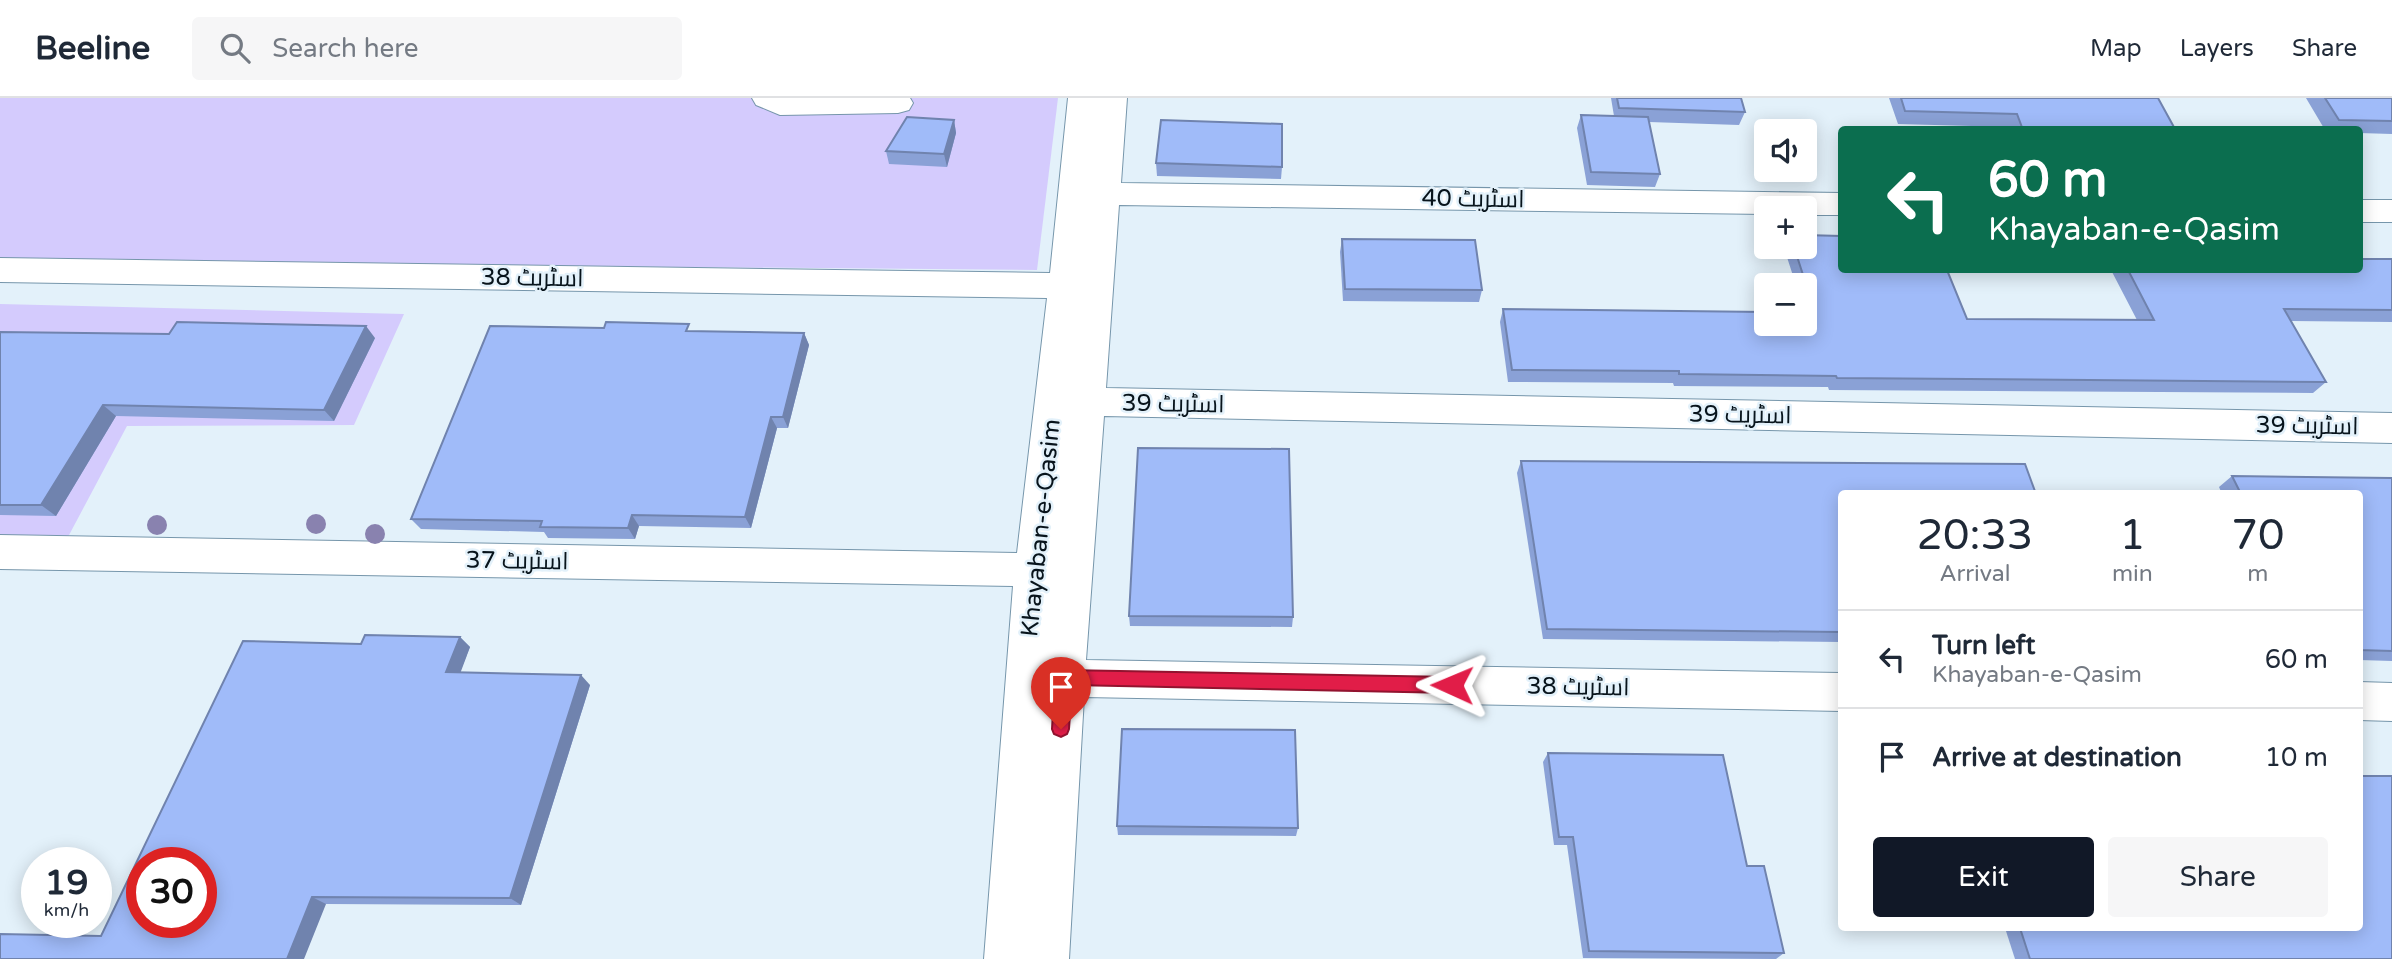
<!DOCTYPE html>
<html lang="en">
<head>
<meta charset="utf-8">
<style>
	body { margin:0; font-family:"Varela Round",Cairo,sans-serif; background:#f6f6f7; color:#1f2937; height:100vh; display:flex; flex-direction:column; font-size:26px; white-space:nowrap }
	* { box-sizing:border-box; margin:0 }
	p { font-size:23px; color:#747a83 }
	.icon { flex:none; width:38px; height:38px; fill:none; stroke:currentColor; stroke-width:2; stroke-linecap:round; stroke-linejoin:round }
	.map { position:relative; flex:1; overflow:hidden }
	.drawer { position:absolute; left:1838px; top:392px; width:525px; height:441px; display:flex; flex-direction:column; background:#fff; border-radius:7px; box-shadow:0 4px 18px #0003 }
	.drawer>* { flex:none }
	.top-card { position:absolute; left:1838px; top:28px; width:525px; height:147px; border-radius:7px; box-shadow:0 4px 18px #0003; background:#0b6e4f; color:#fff; overflow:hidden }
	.controls { position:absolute; left:1754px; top:21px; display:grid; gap:14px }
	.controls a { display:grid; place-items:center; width:63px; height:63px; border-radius:7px; background:#fff; box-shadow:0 4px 18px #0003; font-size:35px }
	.speed { position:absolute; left:21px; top:749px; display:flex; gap:14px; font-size:35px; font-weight:700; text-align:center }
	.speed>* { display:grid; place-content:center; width:91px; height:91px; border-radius:50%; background:#fff; box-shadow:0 4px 18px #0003; line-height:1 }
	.speed small { font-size:18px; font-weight:400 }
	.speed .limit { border:10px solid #d22; background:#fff; color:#111 }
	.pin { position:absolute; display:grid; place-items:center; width:60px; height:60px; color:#fff; margin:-72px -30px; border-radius:50% 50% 50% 0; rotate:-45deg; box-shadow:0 0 7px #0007 }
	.pin .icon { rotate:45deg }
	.me { position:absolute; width:77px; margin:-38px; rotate:271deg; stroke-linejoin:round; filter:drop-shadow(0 0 5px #0008) }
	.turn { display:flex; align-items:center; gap:24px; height:147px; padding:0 35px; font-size:32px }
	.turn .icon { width:91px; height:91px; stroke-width:2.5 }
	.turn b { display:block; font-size:49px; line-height:60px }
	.eta { display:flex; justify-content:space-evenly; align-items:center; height:119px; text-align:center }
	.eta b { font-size:42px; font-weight:600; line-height:49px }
	.action { display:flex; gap:14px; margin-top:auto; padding:14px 35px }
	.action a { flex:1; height:80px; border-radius:7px; background:#111827; color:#fff; font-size:28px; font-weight:600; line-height:80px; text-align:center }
	.action a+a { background:#f6f6f7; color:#1f2937 }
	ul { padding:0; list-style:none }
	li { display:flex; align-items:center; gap:21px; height:98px; padding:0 35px; border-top:2px solid #e0e1e3 }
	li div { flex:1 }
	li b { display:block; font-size:26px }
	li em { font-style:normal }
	header { display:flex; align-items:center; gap:42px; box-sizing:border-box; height:98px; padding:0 35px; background:#fff; border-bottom:2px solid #e0e1e3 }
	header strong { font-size:33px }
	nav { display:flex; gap:38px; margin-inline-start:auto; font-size:24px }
	.search { width:490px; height:63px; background:#f6f6f7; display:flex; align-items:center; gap:18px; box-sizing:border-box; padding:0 24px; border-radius:7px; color:#747a83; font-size:26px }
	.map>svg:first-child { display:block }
</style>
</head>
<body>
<header>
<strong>Beeline</strong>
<div class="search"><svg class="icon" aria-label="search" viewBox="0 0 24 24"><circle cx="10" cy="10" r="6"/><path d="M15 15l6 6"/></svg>Search here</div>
<nav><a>Map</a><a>Layers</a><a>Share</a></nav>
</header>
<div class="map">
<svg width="2392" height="861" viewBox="0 0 2392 861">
	<rect width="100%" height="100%" fill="#e3f1fa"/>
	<g fill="#d4cbfd">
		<path d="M0,0H1058L1037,172L0,163Z"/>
		<path d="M0,206L404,216L354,327L127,328L68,439H0Z"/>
	</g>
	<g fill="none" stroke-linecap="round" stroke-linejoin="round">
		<defs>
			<g id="minor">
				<path d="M752,0H910L913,5L909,12L898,15L780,17L756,7Z"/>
				<path d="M1068,0H1127L1121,85L1841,95V117H1804V110H1766V116L1119,107L1106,290L2392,315V345L1104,318L1086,562L1841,575V613L1084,599L1069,861H984L1013,488L0,471V437L1017,455L1047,200L0,184V160L1050,175Z"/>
				<rect x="2359" y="102" width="33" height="22"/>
				<path d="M2359,584L2392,585V623L2359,622Z"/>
			</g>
		</defs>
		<use href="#minor" stroke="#7696ab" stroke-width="2"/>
		<use href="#minor" fill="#fff" fill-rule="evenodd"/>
	</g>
	<g fill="#8982af">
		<circle cx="316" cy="426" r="10"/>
		<circle cx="157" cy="427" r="10"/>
		<circle cx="375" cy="436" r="10"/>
	</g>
	<g fill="#8aa1d6">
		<path d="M1611,0H1741L1745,14L1739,27L1649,24L1660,76L1655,89L1587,87L1577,30L1581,17L1614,18Z"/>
		<path d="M1889,0H2158L2175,31L2205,32H2009L2008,29L1898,26Z"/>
		<path d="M2306,0H2392V36L2359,35V32H2325Z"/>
		<path d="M954,22L956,35L947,69L889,66L886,53Z"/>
		<path d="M1156,65L1282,69L1281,81L1157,78Z"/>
		<path d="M1342,141L1482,192L1479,204L1343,203L1340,154Z"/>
		<path d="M1784,149H1804L1967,221L2137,222L2111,172H2359L2392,161V224L2291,223L2326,284L2313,295L1829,292L1828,289L1674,288L1673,285L1508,284L1500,224L1503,211L1804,226V187H1796L1784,150Z"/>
		<path d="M692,233L804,235L809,247L788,330H777L751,430L639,428L635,441L548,440L544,434L421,431L411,421Z"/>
		<path d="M0,234L375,240L334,323L116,318L56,418L0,417Z"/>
		<path d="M1521,363L1841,396V544L1543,541L1517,375Z"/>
		<path d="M2232,378L2392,380V563L2359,562V396H2222L2219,389Z"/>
		<path d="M1129,518L1293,519L1292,529L1130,528Z"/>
		<path d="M460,539L470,549L460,574L590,587L521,807L326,806L101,838Z"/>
		<path d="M1548,655L1747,768L1784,855L1776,861L1583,860L1567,747H1554L1543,664Z"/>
		<path d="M1117,728L1298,730L1296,738L1118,737Z"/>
		<path d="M2005,830H2359L2392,861H2015Z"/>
	</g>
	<g fill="#7083ae">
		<path d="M954,22L956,35L947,69L944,56Z"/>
		<path d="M366,228L375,240L334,323L324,312Z"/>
		<path d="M804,235L809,247L788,330L783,319Z"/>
		<path d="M103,307L116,318L56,418L41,407Z"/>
		<path d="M771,319L777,330L751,430L745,419Z"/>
		<path d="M632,417L639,428L635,441L628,430Z"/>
		<path d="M460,539L470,549L457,584L446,574Z"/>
		<path d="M581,577L590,587L521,807L510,800Z"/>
		<path d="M312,799L326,806L304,861H287Z"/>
	</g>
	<g fill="#a0bbf9" stroke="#7083ae" stroke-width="2" fill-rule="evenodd">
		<path d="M1617,0H1741L1745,14L1619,10Z"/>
		<path d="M1901,0H2158L2175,31L2205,32H2023L2017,16L1905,13Z"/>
		<path d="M2325,0H2392V23L2339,22Z"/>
		<path d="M1581,17L1648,19L1660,76L1591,74Z"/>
		<path d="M907,19L954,22L944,56L886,53Z"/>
		<path d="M1161,22L1282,26V69L1156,65Z"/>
		<path d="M1804,137L1841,138V172H1947L1967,221L2154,222L2128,172H2359V161H2392V212L2284,211L2326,284L1837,280L1836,278L1679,276V273L1512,272L1503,211L1766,214V226H1804V214H1815L1794,149H1804Z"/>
		<path d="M1342,141L1475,142L1482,192L1345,191Z"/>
		<path d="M177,224L366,228L324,312L103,307L41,407H0V234L169,236Z"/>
		<path d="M606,224L689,226L686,233L804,235L783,319H771L745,419L632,417L628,430L540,429L542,423L411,421L490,228L604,230Z"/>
		<path d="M1138,350L1289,351L1293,519L1129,518Z"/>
		<path d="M1521,363L2025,366L2036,396H1841V534L1547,531Z"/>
		<path d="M2232,378L2392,380V553L2359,552V396H2241Z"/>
		<path d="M365,537L460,539L446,574L581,577L510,800L312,799L287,861H0V836L101,838L243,543L361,546ZM142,765H201V824H142Z"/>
		<path d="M1122,631L1295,632L1298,730L1117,728Z"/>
		<path d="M1548,655L1723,657L1747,768H1764L1784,855L1589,853L1573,739H1559Z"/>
		<path d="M2359,678H2392V861H2030L2020,830H2359Z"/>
	</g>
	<path fill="#e11d48" stroke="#92132f" stroke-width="2" d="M1064,572L1452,579L1459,581L1461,587L1459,592L1452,595L1072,587L1069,631L1067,636L1061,639L1054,636L1052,631L1055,580L1058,574Z"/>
	<g text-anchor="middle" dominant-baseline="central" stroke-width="5" stroke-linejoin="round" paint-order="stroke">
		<g font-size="24" fill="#08141c" stroke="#e3f1fa">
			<text transform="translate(1473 101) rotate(1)">اسٹریٹ 40</text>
			<text transform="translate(532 180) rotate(1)">اسٹریٹ 38</text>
			<text transform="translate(1173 306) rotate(1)">اسٹریٹ 39</text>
			<text transform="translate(1740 317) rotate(1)">اسٹریٹ 39</text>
			<text transform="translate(2307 328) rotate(1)">اسٹریٹ 39</text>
			<text transform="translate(1041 430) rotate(-84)">Khayaban-e-Qasim</text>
			<text transform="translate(517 463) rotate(1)">اسٹریٹ 37</text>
			<text transform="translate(1578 589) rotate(1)">اسٹریٹ 38</text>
		</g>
	</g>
</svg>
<div class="controls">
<a><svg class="icon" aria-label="sound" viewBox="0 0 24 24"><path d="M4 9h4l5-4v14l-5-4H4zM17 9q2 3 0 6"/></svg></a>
<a>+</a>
<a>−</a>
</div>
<div class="speed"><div>19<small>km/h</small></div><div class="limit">30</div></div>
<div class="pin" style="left:1061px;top:631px;background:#d93025"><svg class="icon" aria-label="arrive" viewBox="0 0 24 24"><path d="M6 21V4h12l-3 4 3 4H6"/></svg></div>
<svg class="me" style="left:1452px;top:587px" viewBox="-20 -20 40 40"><path d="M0-17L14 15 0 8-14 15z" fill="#e11d48" stroke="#fff" stroke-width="4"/></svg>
<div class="top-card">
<div class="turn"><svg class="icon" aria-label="left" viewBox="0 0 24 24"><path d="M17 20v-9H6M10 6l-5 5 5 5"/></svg><div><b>60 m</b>Khayaban-e-Qasim</div></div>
</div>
<section class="drawer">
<div class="eta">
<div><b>20:33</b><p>Arrival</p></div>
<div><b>1</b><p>min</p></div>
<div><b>70</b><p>m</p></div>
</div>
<ul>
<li><svg class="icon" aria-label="left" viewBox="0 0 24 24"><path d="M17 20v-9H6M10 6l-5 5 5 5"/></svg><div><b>Turn left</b><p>Khayaban-e-Qasim</p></div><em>60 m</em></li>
<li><svg class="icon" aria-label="arrive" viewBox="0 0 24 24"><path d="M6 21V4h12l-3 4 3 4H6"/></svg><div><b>Arrive at destination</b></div><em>10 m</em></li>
</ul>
<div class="action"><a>Exit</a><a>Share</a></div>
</section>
</div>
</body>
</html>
